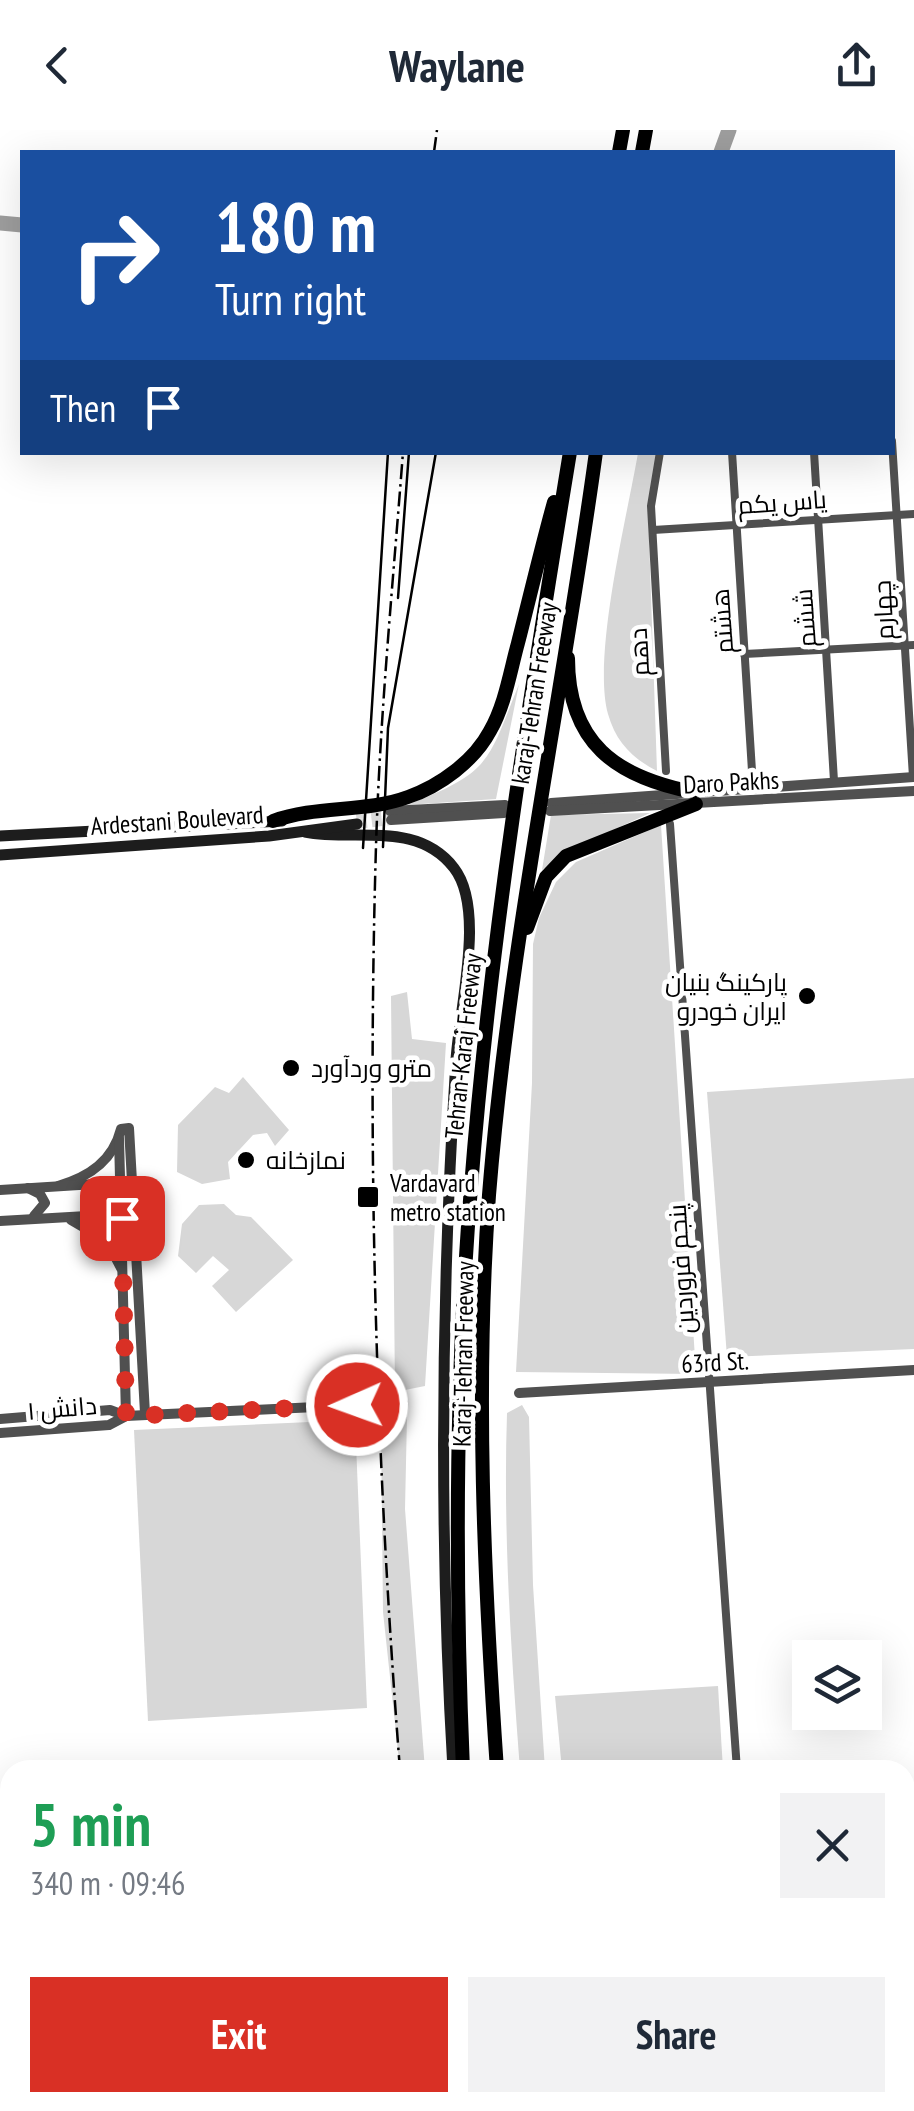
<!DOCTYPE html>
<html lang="en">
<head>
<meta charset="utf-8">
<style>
	body { margin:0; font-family:"PT Sans Narrow",Cairo,sans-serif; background:#f2f2f3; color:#1f2937; height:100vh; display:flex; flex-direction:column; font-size:38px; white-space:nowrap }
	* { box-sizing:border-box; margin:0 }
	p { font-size:32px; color:#747a83 }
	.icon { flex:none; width:55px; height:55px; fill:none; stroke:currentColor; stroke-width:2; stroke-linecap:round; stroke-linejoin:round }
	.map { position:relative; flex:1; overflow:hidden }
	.sheet { position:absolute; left:0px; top:1630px; width:915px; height:352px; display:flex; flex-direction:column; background:#fff; border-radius:30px 30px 0 0; box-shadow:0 10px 40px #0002 }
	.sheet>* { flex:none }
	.banner { position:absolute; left:20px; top:20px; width:875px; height:305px; border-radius:0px; box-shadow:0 10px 40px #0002; background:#1a4fa0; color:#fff; overflow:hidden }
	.fabs { position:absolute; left:792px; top:1510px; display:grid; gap:20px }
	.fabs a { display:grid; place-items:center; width:90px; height:90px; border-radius:0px; background:#fff; box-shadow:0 10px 40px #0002; font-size:50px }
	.pin { position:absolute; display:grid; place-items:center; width:85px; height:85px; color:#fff; margin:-42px; border-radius:20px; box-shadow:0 5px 15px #0006 }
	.me { position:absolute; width:110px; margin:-55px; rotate:268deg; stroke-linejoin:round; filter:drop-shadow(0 0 8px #0008) }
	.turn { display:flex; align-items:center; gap:35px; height:210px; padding:0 30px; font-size:45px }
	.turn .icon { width:130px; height:130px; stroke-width:2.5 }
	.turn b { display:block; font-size:70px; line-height:85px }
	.then { display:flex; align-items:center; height:95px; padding:0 30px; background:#0003; gap:20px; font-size:38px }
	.round { display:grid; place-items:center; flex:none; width:105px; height:105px; border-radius:0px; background:#f2f2f3 }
	.overview { display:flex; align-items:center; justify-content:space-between; height:170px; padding:0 30px }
	h1 { font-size:60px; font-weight:800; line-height:75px; color:#1e9e55 }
	.cta { display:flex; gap:20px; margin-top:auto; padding:20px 30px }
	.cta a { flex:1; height:115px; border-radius:0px; background:#d93025; color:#fff; font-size:40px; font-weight:800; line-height:115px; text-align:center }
	.cta a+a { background:#f2f2f3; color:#1f2937 }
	header { display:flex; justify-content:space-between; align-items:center; height:130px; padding:0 30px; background:#fff; font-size:45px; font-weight:800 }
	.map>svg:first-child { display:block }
</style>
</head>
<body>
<header><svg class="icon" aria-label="back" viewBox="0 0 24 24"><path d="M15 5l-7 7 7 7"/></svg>Waylane<svg class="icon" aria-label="share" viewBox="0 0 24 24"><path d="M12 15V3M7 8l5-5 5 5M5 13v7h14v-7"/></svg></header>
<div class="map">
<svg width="914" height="1981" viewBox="0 0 914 1981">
	<rect width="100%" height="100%" fill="#fff"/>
	<g fill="#d7d7d7">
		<path d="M638,323H657L648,377L657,641C632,628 616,612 608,584C592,526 627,387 638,323Z"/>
		<path d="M519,554L496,669L407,675C491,642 487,634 519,554Z"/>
		<path d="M650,683L563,723L542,740L551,685Z"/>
		<path d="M661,695L696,1244L516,1242L532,953L533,814L539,788L556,752L576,732Z"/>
		<path d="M407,862L412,909L446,913L425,1256L395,1262L391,866Z"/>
		<path d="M243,947L289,1000L275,1016L267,1003L253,1005L228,1032L230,1049L202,1054L177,1042L178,995L215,957L229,963Z"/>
		<path d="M914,948V1219L727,1227L707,962Z"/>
		<path d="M224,1074L236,1085L251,1087L293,1130L236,1182L212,1156L229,1140L213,1126L196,1143L178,1126L182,1094L199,1075Z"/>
		<path d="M522,1275L529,1287L533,1455L545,1640H520C511,1522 503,1402 507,1283Z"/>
		<path d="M407,1287L405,1379L425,1640H400L383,1482L381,1293Z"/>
		<path d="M355,1290L367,1578L148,1591L134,1300Z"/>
		<path d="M718,1556L723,1640H562L555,1566Z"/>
		<path d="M10,1922V1972H357L358,1981H0V1923Z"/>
	</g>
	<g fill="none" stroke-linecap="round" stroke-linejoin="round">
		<g stroke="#9e9e9e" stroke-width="15">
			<path d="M721,22L729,0"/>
			<path d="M0,93L22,95"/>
		</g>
		<g stroke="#d9d9d9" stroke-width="10" stroke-dasharray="10 5" stroke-linecap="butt">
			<path d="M356,684L390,681"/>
			<path d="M357,694L391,690"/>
			<path d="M357,1275L392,1274"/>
		</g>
		<g stroke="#505050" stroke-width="8">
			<path d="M892,311L913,647"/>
			<path d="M660,322L651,376L666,641"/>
			<path d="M732,322L753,657"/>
			<path d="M814,322L834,651"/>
			<path d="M653,400L914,384"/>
			<path d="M744,524L914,515"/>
			<path d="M670,694L737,1640"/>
		</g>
		<g stroke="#505050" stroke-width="10">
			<path d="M551,673L914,647"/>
			<path d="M390,681L505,675"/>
			<path d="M550,681L914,661"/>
			<path d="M391,690L504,683"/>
			<path d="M58,1056C89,1047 113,1031 121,999L129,998L145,1283"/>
			<path d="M28,1058L40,1064L45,1073L34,1086"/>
			<path d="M0,1060L95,1054L124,1061"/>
			<path d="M71,1090L107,1111L121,1138"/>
			<path d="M0,1091L87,1086L125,1077"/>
			<path d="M519,1263L914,1240"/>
			<path d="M392,1274L403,1273"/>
			<path d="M0,1289L110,1280L126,1286L357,1275"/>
			<path d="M0,1303L109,1295L126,1286L119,1008"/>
			<path d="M0,1899L10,1898"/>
			<path d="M0,1907L10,1906"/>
			<path d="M383,1972L384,1981"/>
		</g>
		<g stroke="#1d1d1d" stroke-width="11">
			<path d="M305,702C356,712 417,690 454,738C486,779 459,879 456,930C441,1167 439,1403 453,1640"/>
			<path d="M0,706L282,691"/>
			<path d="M0,725L269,706L357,694"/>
			<path d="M487,1972L488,1981"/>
		</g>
		<g stroke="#000" stroke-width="14">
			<path d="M619,22L623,0"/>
			<path d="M642,22L646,0"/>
			<path d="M568,528C568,613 616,647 693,662"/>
			<path d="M273,691C317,675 365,683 408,667C440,656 474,631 490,601C505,575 510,542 518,513C530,466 541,419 554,372"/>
			<path d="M527,798L546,747L566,726L696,674"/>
			<path d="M463,1640C455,1447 455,1250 471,1057C490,811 530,566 570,322"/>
			<path d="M497,1640C484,1449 475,1255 489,1065C509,815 562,570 596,322"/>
			<path d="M510,1972L512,1981"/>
			<path d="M539,1972L542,1981"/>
		</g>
		<g stroke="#000" stroke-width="2.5">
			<path d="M398,468L409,322"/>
			<path d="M383,717L388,598L436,322"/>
			<path d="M363,718L388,322"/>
		</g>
		<g stroke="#000" stroke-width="2.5" stroke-dasharray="15 5 2.5 5" stroke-linecap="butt">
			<path d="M434,22L437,0"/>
			<path d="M400,1640C376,1332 367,1024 376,716C380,585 393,453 403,322"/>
			<path d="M431,1972L432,1981"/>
		</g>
	</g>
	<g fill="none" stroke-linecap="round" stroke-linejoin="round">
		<path stroke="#d93025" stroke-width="18" stroke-dasharray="0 32.4" d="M122,1088L126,1286L357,1275"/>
	</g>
	<g fill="#000" stroke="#fff" stroke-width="4">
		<circle cx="807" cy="866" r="10"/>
		<circle cx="291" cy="938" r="10"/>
		<circle cx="246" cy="1030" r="10"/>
		<rect x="356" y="1055" width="24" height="24" rx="5"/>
	</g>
	<g text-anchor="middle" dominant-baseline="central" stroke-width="9" stroke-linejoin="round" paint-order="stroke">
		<g font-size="25" fill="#000" stroke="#fff">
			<text transform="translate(782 372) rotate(-4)">یاس یکم</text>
			<text transform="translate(883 480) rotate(-93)">چهارم</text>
			<text transform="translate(805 488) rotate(-94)">ششم</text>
			<text transform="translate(722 491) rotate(-94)">هشتم</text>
			<text transform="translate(639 522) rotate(-93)">دهم</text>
			<text transform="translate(534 563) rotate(-81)">karaj-Tehran Freeway</text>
			<text transform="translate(731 652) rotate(-3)">Daro Pakhs</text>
			<text transform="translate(177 690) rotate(-4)">Ardestani Boulevard</text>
			<text transform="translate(463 916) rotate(-84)">Tehran-Karaj Freeway</text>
			<text transform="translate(681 1139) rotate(-94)">پنجم فروردین</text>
			<text transform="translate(463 1224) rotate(-89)">Karaj-Tehran Freeway</text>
			<text transform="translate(715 1232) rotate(-3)">63rd St.</text>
			<text transform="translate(62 1278) rotate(-5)">دانش ۱</text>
		</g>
		<g font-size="25" fill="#000" stroke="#fff" text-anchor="start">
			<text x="787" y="852" text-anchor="end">پارکینگ بنیان<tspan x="787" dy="29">ایران خودرو</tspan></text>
			<text x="311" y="938">مترو وردآورد</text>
			<text x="266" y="1030">نمازخانه</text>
			<text x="390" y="1053">Vardavard<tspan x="390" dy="29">metro station</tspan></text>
		</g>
	</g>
</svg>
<div class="fabs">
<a><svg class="icon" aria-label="layers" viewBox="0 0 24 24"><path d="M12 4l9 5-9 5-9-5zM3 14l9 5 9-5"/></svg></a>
</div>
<div class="pin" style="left:122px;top:1088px;background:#d93025"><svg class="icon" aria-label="arrive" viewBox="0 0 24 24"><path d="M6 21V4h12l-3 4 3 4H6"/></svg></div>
<svg class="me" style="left:357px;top:1275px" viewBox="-20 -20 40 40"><circle r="17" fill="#d93025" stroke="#fff" stroke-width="3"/><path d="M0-11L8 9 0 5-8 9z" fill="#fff"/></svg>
<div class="banner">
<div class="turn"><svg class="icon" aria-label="right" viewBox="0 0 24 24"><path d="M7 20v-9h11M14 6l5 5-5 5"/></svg><div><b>180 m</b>Turn right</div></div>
<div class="then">Then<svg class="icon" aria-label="arrive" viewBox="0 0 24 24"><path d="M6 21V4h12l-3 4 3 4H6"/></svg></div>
</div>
<section class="sheet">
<div class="overview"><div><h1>5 min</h1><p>340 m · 09:46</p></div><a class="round"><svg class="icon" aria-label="close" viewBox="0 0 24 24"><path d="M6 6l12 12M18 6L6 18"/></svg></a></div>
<div class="cta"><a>Exit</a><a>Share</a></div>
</section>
</div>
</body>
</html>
